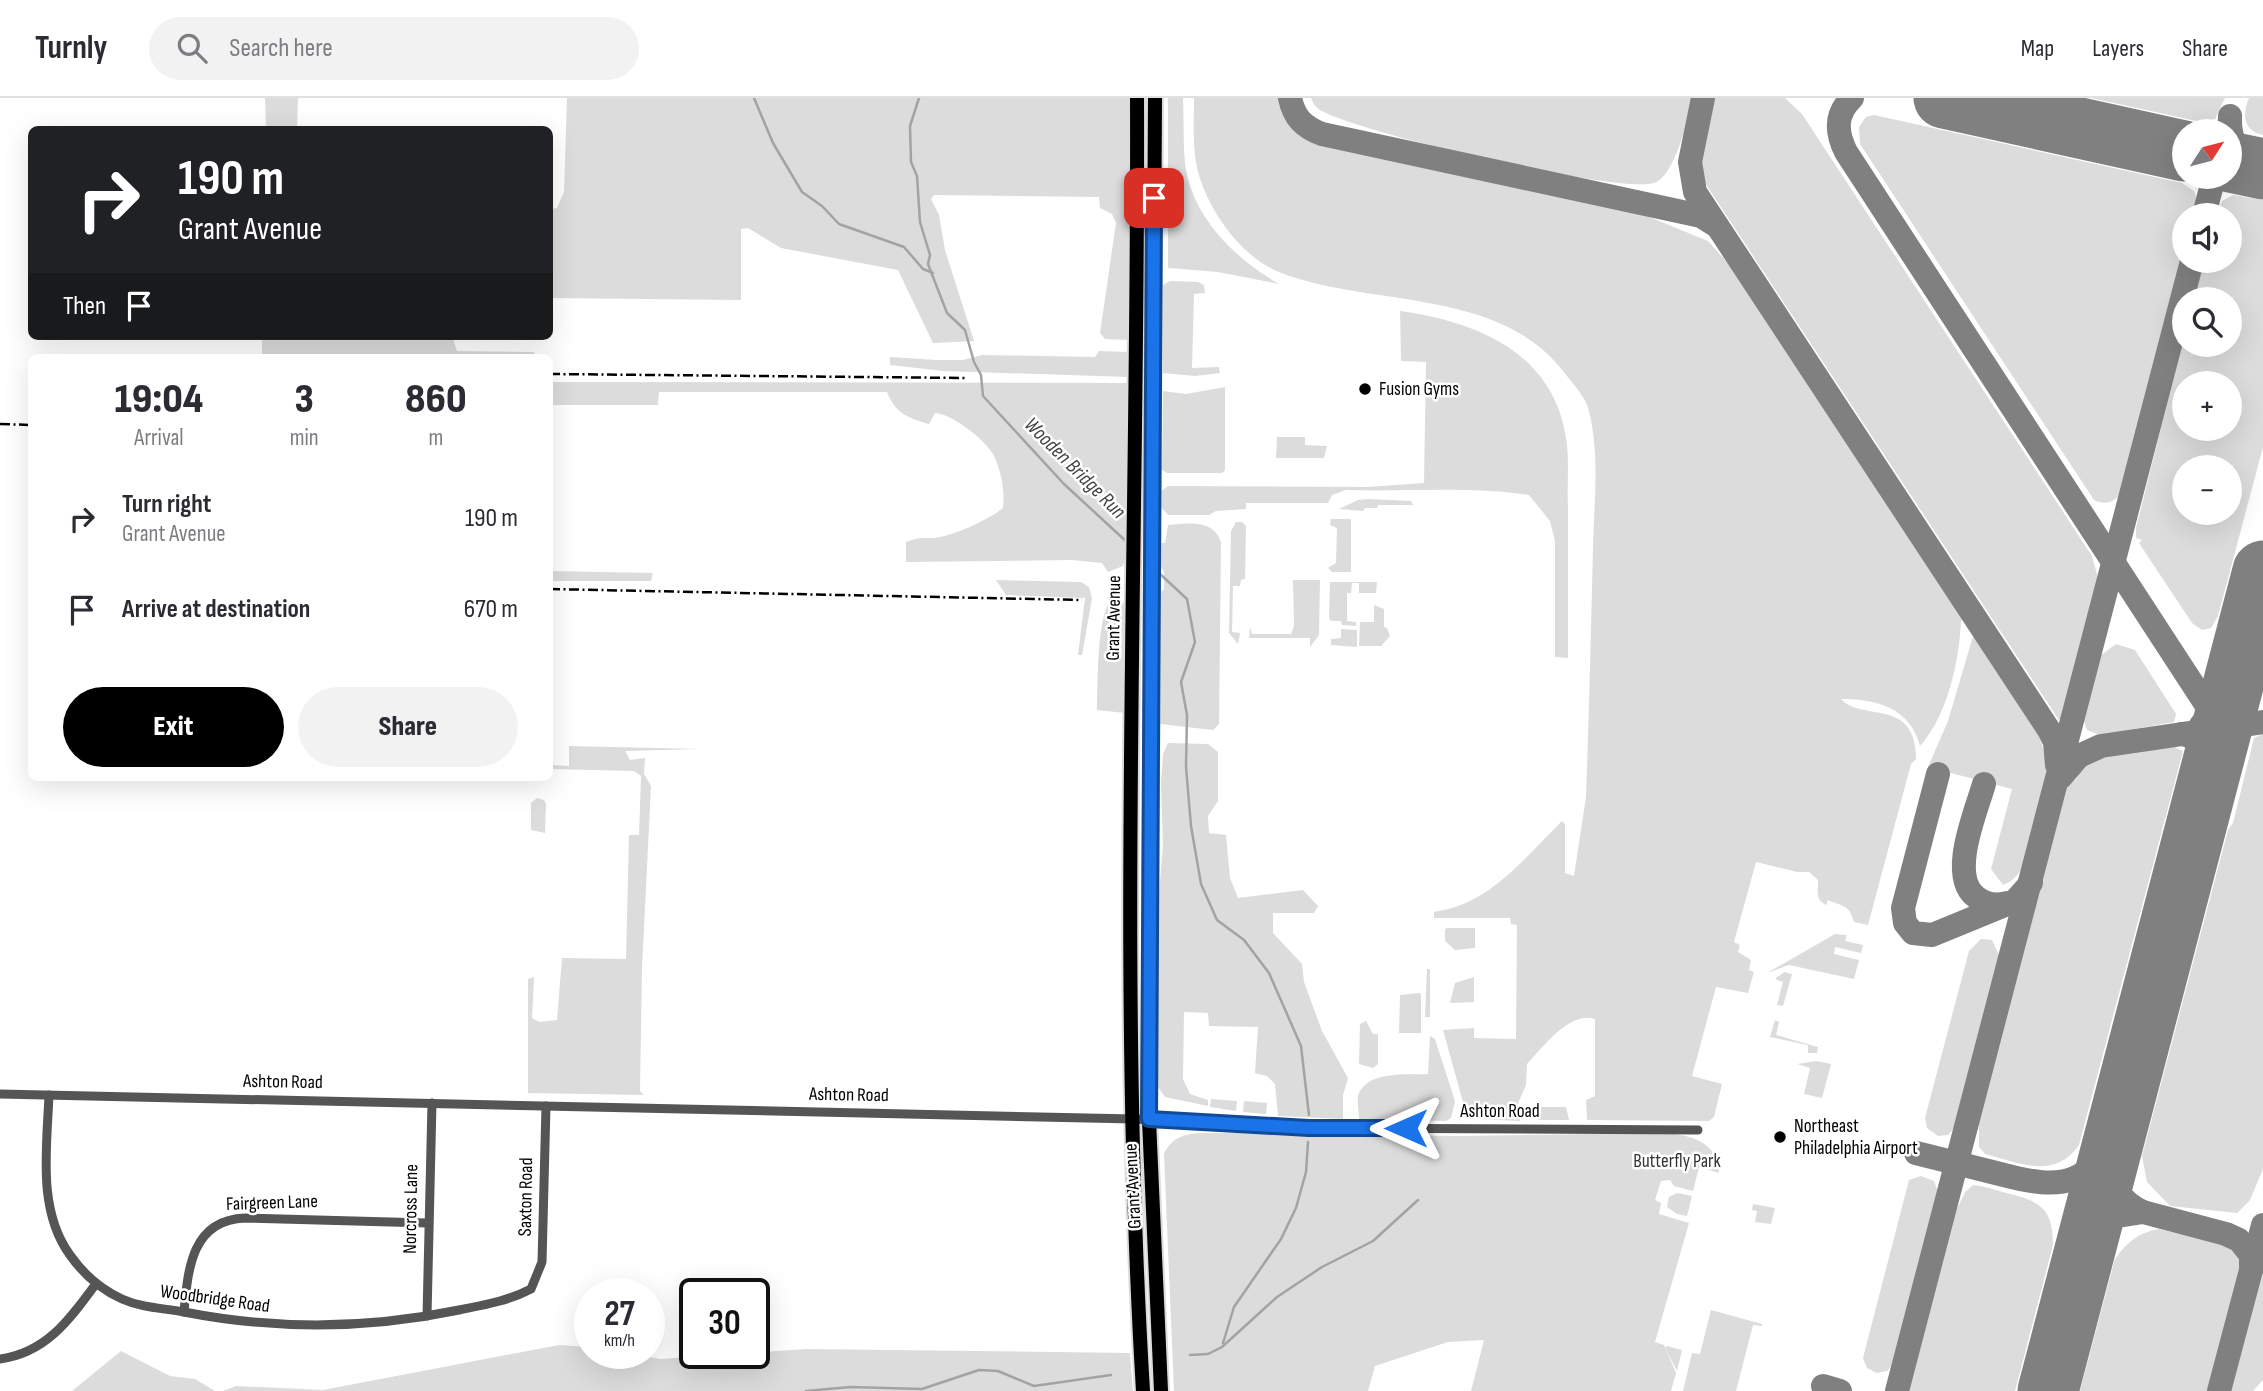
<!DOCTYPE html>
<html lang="en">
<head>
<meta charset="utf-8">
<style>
	body { margin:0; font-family:"Sofia Sans Condensed",sans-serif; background:#f2f2f3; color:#2b2b33; height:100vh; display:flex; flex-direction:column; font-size:26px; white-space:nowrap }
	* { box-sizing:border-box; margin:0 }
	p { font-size:23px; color:#7c7c81 }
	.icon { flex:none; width:38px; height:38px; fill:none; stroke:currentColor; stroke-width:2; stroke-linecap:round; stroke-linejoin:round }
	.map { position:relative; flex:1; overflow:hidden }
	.side { position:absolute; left:28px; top:256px; width:525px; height:427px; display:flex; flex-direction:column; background:#fff; border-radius:10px; box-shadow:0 7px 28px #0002 }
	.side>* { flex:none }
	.hud { position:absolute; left:28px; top:28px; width:525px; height:214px; border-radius:10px; box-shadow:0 7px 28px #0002; background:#202124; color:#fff; overflow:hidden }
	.needle { width:46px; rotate:54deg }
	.controls { position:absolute; left:2172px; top:21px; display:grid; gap:14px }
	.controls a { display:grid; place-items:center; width:70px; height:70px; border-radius:50%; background:#fff; box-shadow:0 7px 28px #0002; font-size:35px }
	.speed { position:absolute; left:574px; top:1180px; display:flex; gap:14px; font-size:35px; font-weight:700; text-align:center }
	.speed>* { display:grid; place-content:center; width:91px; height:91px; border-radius:50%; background:#fff; box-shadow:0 7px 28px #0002; line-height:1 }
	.speed small { font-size:18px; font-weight:400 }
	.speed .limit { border:4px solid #111; border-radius:10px; background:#fff; color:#111 }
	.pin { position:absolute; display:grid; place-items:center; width:60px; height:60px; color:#fff; margin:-30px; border-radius:14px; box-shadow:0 4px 10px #0006 }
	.me { position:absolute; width:77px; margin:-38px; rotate:270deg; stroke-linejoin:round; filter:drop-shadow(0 0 5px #0008) }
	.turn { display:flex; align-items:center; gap:24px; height:147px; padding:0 35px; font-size:32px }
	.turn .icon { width:91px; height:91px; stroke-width:2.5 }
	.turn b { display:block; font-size:49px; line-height:60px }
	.then { display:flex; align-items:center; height:66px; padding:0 35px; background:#0003; gap:14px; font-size:26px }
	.eta { display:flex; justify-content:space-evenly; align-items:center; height:119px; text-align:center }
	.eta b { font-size:42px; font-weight:800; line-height:49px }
	.primary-button { display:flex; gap:14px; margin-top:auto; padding:14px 35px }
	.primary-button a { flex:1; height:80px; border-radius:42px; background:#000; color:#fff; font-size:28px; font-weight:800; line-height:80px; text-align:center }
	.primary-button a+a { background:#f2f2f3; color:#2b2b33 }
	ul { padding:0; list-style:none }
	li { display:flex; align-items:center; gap:21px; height:91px; padding:0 35px }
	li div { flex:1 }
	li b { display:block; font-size:26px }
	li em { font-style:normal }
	header { display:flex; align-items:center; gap:42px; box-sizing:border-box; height:98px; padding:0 35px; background:#fff; border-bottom:2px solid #e1e1e2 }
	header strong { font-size:33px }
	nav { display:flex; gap:38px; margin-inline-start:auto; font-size:24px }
	.search { width:490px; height:63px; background:#f2f2f3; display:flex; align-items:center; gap:18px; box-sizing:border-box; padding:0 24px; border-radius:38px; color:#7c7c81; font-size:26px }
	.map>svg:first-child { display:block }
</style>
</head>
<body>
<header>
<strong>Turnly</strong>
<div class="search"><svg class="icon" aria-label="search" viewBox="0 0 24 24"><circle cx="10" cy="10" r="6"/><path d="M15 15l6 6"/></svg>Search here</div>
<nav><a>Map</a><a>Layers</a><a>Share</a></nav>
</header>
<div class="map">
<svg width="2263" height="1293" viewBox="0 0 2263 1293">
	<rect width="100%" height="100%" fill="#fff"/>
	<g fill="#dcdcdc" fill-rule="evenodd">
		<path d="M265,0H298L297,31H266Z"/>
		<path d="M567,0H1130L1129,242L1105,241L1100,235L1116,125L1112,116L1100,110L1099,99L934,97L931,101L939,117L945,152L974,243L933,245L898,172L781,150L748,130L741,131V202L550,200V111L557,110L564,94Z"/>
		<path d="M1168,0H1183C1184,22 1183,44 1185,65C1191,118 1235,161 1279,186L1218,174L1168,170Z"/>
		<path d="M1194,0H1281C1286,23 1299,37 1321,44L1637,114L1708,143L1744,183L1965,521L1961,523C1959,563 1948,617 1920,648C1910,610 1877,601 1841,601C1861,624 1917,599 1916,661L1911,666L1868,827L1854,824C1849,806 1843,809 1828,802L1826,807C1815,802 1818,792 1818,782L1809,774H1797L1756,764L1734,844L1740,847L1738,854L1751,862L1749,872L1754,874L1748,895L1716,889L1692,978L1722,986L1714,1019L1709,1023L1587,1022L1586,1002L1595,998V921C1570,912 1542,950 1527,966L1526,987L1513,1017L1521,1018L1520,1023L1479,1021L1466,1015L1443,932L1474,930V940L1516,941L1517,827L1511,826L1510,820H1434V814C1490,807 1525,759 1562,723L1565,726V775L1574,778L1586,699C1589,616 1591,533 1593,450C1594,403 1600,359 1589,313C1586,299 1572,285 1563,273C1498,190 1374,209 1284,176C1243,162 1209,114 1198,74C1192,50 1194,24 1194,0Z"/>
		<path d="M1311,0H1693C1689,19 1674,80 1654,85C1617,96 1357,34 1320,12C1315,9 1313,5 1311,0Z"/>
		<path d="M1715,0H1785L1802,16L2092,458L2098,480L2063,618L2059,622L1707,88L1701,75L1702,64Z"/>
		<path d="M2091,0H2225L2215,21L2201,24Z"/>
		<path d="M2249,0H2263V37C2243,33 2242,16 2249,0Z"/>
		<path d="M1874,17L2182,85L2194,93L2197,102L2194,117H2184V155L2122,392C2117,404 2105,408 2094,402L1860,46L1859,29L1866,19Z"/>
		<path d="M2233,97L2263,102V349L2218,518L2211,530L2202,532L2192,525L2139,445L2142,442L2136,440V430L2184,238V247H2230V201H2194L2204,163H2230V117H2216L2222,103ZM2230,285V331H2184V285ZM2230,369V415H2184V369Z"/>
		<path d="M1170,183L1198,184L1204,187L1205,195L1194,196L1192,270L1219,269L1220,275L1195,278L1163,275V187Z"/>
		<path d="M1400,213C1479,224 1557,256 1567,347C1569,368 1567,390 1568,411C1568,461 1568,511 1568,560L1555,559V443L1550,423L1529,397C1467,388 1407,394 1346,392L1332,397L1328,405H1246V411L1216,413L1209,417H1168L1161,409V393L1168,388L1368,389L1424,385L1426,264L1401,263Z"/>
		<path d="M262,238H452L457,253L534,254L535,259H262Z"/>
		<path d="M1099,253L1128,254V279L943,273L890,267V259L936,262H963L982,257L1095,259Z"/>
		<path d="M550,284L1127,285L1126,458L1123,468L1108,474L1102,465L1072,462L906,464V444C919,439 919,440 932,440C952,439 988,422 1003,410C1005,393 1001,371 993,356C983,340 952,316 935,315L929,326C908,320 895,315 887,294H659L658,307H550Z"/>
		<path d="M1225,289V372L1222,375H1167L1162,372L1163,293L1186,296Z"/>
		<path d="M1277,339H1305V347L1327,348L1324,360H1276Z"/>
		<path d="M1369,401L1411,403L1413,407H1378L1377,410H1365L1363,413L1339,411L1358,402Z"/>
		<path d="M1331,421H1351V474H1332L1328,470L1336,465L1337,430L1330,427Z"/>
		<path d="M1236,424H1242L1246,428L1245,481L1241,482L1240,488H1233L1232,534L1240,535L1238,546L1229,535L1231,433Z"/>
		<path d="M1168,427C1188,425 1215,421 1221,445L1219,626L1213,632L1160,626L1161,494L1164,491V473L1161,469V445H1165Z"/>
		<path d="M550,473L653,475L651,483H550Z"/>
		<path d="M996,482L1081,484L1089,489L1092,500L1082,557H1078L1085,500L1006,497Z"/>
		<path d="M1293,482H1320L1319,537L1310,549V540H1249L1250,529L1252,536H1291L1294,528Z"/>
		<path d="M1330,484H1377L1376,495H1359V485H1352L1351,495H1347V523L1356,524V528L1342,527L1341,523H1331L1329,520Z"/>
		<path d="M1113,501L1124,506L1126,512L1125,615L1097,612C1098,591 1096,512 1113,501Z"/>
		<path d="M1374,507L1384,511V529L1387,530L1390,538L1381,548H1359L1360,524H1374Z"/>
		<path d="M1341,531L1357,532V549L1331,547V541L1341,540Z"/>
		<path d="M1974,535C1999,573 2049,628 2046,676C2045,697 2037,718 2031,739C2027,758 2024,779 2003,787L1991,771L2012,691L1928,669L1948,623Z"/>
		<path d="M2116,546L2135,552L2176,616L2174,624L2100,637L2087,632L2084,623L2100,558Z"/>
		<path d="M2263,636V1071L2250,1102L2237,1115L2170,1108L2147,1084L2142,1058L2228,732L2233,725L2254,640Z"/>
		<path d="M1168,645L1208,646L1218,654V703L1208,718L1209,735L1226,737L1230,780L1238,800L1303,792L1318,808L1314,815H1273V835L1302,866L1304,884L1322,933L1348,980L1343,997V1021L1278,1018L1275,986L1267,978L1255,975L1258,929L1209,928L1208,915L1184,914L1183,981L1190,996L1208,1002V1008L1165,999L1157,988L1158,807L1163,747L1161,686L1163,656Z"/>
		<path d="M569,648L702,651L625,653L630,662L645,660L644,676L651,688L642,870L640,993L644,997L528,995V881L534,879L532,920L539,924L557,922L562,860L626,861L629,737H639L641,678L634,673L550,671V667L569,668Z"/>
		<path d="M2172,648L2183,653L2079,1047C2055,1082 2019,1065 1985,1056L1979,1049V1020L2067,688L2077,680L2074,677C2096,651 2140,652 2172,648Z"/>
		<path d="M537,700L544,702L546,706L545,735L531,732V705Z"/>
		<path d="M1475,830V850L1455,852L1445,843V831L1447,830Z"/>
		<path d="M1835,836L1847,837L1845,843L1863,847L1861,855L1835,849L1834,856L1859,862L1854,881L1789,867L1767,875Z"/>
		<path d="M1981,841L1992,842L2000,859L1955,1029L1948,1037L1938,1038L1927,1030L1925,1020L1969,853Z"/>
		<path d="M1427,871H1430V919H1425Z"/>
		<path d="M1784,874L1792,876L1783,908L1777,907L1783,884L1775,881Z"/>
		<path d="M1474,879V904L1450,905L1455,885Z"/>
		<path d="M1419,895L1421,896V935H1399L1400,897Z"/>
		<path d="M1775,922L1779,924L1776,937L1818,949L1817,955H1808V947L1770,939Z"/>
		<path d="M1366,923L1373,936H1378V966L1373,970L1359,966L1360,926Z"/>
		<path d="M1430,938L1435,941L1455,1003L1451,1020L1446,1023L1359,1021C1359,1014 1357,1005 1358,998C1366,972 1407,977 1428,976Z"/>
		<path d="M1816,963L1831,966L1822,1000L1804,996L1810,970L1797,966Z"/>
		<path d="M1211,1001L1237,1003L1236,1013L1210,1009Z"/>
		<path d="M1244,1003L1267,1005L1266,1016L1243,1014Z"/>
		<path d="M1539,1009H1566L1569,1022H1538Z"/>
		<path d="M1228,1035L1461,1038L1660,1035C1686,1036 1718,1041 1719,1075L1699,1069L1693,1093L1674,1088L1670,1082L1661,1083L1655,1102L1661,1105L1659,1116L1689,1125L1655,1244L1664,1247L1676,1275L1671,1293H1471L1484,1242L1448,1244L1375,1268L1368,1293H1174L1164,1056C1175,1030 1204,1036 1228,1035Z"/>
		<path d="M1921,1078L1934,1083L1938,1094L1893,1266L1887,1273L1877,1275L1867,1270L1863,1260L1909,1082Z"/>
		<path d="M1973,1087C1984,1088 1996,1092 2006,1095C2040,1103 2053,1110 2053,1147L2015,1293H1909L1957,1111L1965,1094Z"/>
		<path d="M1677,1095L1692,1098L1687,1118L1677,1116L1667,1109L1669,1099Z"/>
		<path d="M1753,1106L1775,1110L1771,1126L1755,1124L1757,1113L1752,1112Z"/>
		<path d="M2159,1131L2227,1147L2241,1160L2242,1169L2209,1293H2080L2115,1161C2126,1145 2139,1134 2159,1131Z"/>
		<path d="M2263,1172V1282L2253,1293H2231Z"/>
		<path d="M1711,1212L1762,1226V1228L1753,1227L1736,1293H1683L1692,1255L1700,1256Z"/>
		<path d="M559,1247L590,1249V1255H629L660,1261L806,1251L1130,1255L1133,1293H223L236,1288L323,1292Z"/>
		<path d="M1667,1248L1682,1252L1677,1273L1665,1250Z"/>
		<path d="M121,1253L170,1278L195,1281L215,1293H72Z"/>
	</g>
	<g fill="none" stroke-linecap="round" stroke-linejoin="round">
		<g stroke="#a3a3a3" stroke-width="2.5">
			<path d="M754,0L773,45L802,94L822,108L839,126L904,149L923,171L933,175"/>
			<path d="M919,0L910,28L911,64L917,78L920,124L930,157L928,166L947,215L965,232L974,264L981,277L983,298L1064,386L1129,446"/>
			<path d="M1159,475L1187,501L1195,544L1181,584L1187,617L1186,669L1191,728L1201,786L1217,822L1244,842L1269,875L1301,948L1309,1017"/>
			<path d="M1223,1245L1234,1209L1281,1141L1296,1110L1306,1074L1308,1044"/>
			<path d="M1190,1257L1208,1256L1222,1249L1277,1199L1322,1169L1373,1143L1418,1102"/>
			<path d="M806,1293L850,1289L922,1291L979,1272L998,1273L1034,1288L1111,1277"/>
		</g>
		<g stroke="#808080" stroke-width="24">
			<path d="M1290,0C1294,19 1303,29 1322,36L1701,118L1717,128"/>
			<path d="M1703,0L1690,64L1695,94L2049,632L2055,644L2057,667"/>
			<path d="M1852,0C1835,16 1836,34 1846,54L2222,631"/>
			<path d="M2230,18C2229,43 2238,61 2263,69"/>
			<path d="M2171,50L2184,56"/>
			<path d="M2204,117L2214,79"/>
			<path d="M2201,627L2221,605L2237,571"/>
			<path d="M2182,636C2206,640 2207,664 2208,685"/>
			<path d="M1938,676L1903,810L1905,825L1913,835L1932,837L2015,803L2031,785"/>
			<path d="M2061,679L2079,658L2101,648L2263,624"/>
			<path d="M1984,686C1976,714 1948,778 1976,799C1986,807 1996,808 2007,805"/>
			<path d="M1916,1055C1944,1062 1972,1069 2000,1076C2064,1093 2091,1089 2118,1024"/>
			<path d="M2108,1061C2111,1085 2119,1104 2143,1114"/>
			<path d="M2086,1150L2100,1127L2111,1119L2143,1114L2226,1136L2239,1142L2251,1157V1172"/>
			<path d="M1823,1288L1840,1293"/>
			<path d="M1897,1293L2192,163"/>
			<path d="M2219,1293L2263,1127"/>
		</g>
		<g stroke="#808080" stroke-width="61">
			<path d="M1944,0L2184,53"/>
			<path d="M2230,64L2263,71"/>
			<path d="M2048,1293L2263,473"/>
		</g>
		<defs>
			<g id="primary">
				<path d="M1137,0C1139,431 1117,863 1143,1293"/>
				<path d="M1155,0L1149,1022L1161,1293"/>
			</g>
		</defs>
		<use href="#primary" stroke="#dbdbdb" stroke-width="18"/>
		<g stroke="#555" stroke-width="9">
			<path d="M0,996L1134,1021L1309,1030L1698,1032"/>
			<path d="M49,997C47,1049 37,1112 70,1157C84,1177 100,1191 122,1201C142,1210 163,1210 184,1214C276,1232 368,1231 459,1212C484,1207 508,1203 531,1191L542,1164L546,1008"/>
			<path d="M184,1214C188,1170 192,1122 245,1120L427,1125"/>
			<path d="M427,1218L432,1005"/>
			<path d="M0,1261C46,1255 70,1221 95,1187"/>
		</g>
		<use href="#primary" stroke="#000" stroke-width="14"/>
		<g stroke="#000" stroke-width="2.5" stroke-dasharray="10 3.5 2 3.5" stroke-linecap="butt">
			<path d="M550,276L968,280"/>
			<path d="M0,326L32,327"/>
			<path d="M550,491L1082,502"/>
		</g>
	</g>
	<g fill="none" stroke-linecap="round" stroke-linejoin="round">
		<defs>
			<path id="route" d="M1154,100L1149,1021L1309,1030H1406"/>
		</defs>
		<use href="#route" stroke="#114b97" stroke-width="18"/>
		<use href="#route" stroke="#1a73e8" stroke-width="12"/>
	</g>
	<g fill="#000" stroke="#fff" stroke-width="2.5">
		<circle cx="1365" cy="291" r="7"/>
		<circle cx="1780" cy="1039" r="7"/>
	</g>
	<g text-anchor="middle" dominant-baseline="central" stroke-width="5" stroke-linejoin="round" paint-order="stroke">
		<g font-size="19" fill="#000" stroke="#fff" text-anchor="start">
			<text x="1379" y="291">Fusion Gyms</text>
			<text x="1794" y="1028">Northeast<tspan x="1794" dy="22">Philadelphia Airport</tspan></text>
		</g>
		<g font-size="19" fill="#000" stroke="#fff">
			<text transform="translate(1114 520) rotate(-89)">Grant Avenue</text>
			<text transform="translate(283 984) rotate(1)">Ashton Road</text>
			<text transform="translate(849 997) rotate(1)">Ashton Road</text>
			<text x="1500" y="1013">Ashton Road</text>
			<text transform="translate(1133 1088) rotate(-93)">Grant Avenue</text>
			<text transform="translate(526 1099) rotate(-89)">Saxton Road</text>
			<text transform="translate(272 1105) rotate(-2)">Fairgreen Lane</text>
			<text transform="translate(411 1111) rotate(-89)">Norcross Lane</text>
			<text transform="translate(215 1201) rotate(8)">Woodbridge Road</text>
		</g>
		<g font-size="19" fill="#333" stroke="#fff">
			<text x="1677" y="1063">Butterfly Park</text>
		</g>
		<g font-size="21" font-style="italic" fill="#444" stroke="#fff">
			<text transform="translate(1075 370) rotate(45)">Wooden Bridge Run</text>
		</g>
	</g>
</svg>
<div class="controls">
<a><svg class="needle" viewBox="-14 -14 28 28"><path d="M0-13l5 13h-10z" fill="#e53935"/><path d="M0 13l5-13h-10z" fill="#7c7c81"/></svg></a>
<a><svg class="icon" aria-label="sound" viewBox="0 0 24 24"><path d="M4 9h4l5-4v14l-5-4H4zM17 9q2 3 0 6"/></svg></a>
<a><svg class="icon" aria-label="search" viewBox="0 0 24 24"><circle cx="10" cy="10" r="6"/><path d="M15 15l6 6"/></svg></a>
<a>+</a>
<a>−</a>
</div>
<div class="speed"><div>27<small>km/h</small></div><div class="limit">30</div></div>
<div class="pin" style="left:1154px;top:100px;background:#d93025"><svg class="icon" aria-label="arrive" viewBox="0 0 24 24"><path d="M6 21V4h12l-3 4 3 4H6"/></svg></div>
<svg class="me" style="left:1406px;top:1030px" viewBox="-20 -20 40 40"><path d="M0-17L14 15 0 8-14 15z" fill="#1a73e8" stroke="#fff" stroke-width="4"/></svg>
<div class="hud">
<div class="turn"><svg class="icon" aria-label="right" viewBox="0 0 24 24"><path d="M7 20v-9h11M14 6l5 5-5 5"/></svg><div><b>190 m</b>Grant Avenue</div></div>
<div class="then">Then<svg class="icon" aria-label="arrive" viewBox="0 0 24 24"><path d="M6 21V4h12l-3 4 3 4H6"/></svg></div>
</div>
<section class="side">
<div class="eta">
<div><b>19:04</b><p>Arrival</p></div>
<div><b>3</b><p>min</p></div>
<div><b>860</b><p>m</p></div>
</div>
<ul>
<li><svg class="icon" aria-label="right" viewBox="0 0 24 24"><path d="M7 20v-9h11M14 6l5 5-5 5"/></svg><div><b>Turn right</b><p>Grant Avenue</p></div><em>190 m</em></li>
<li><svg class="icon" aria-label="arrive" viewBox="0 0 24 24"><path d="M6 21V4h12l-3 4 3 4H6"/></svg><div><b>Arrive at destination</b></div><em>670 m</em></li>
</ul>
<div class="primary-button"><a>Exit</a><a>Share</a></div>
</section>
</div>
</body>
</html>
